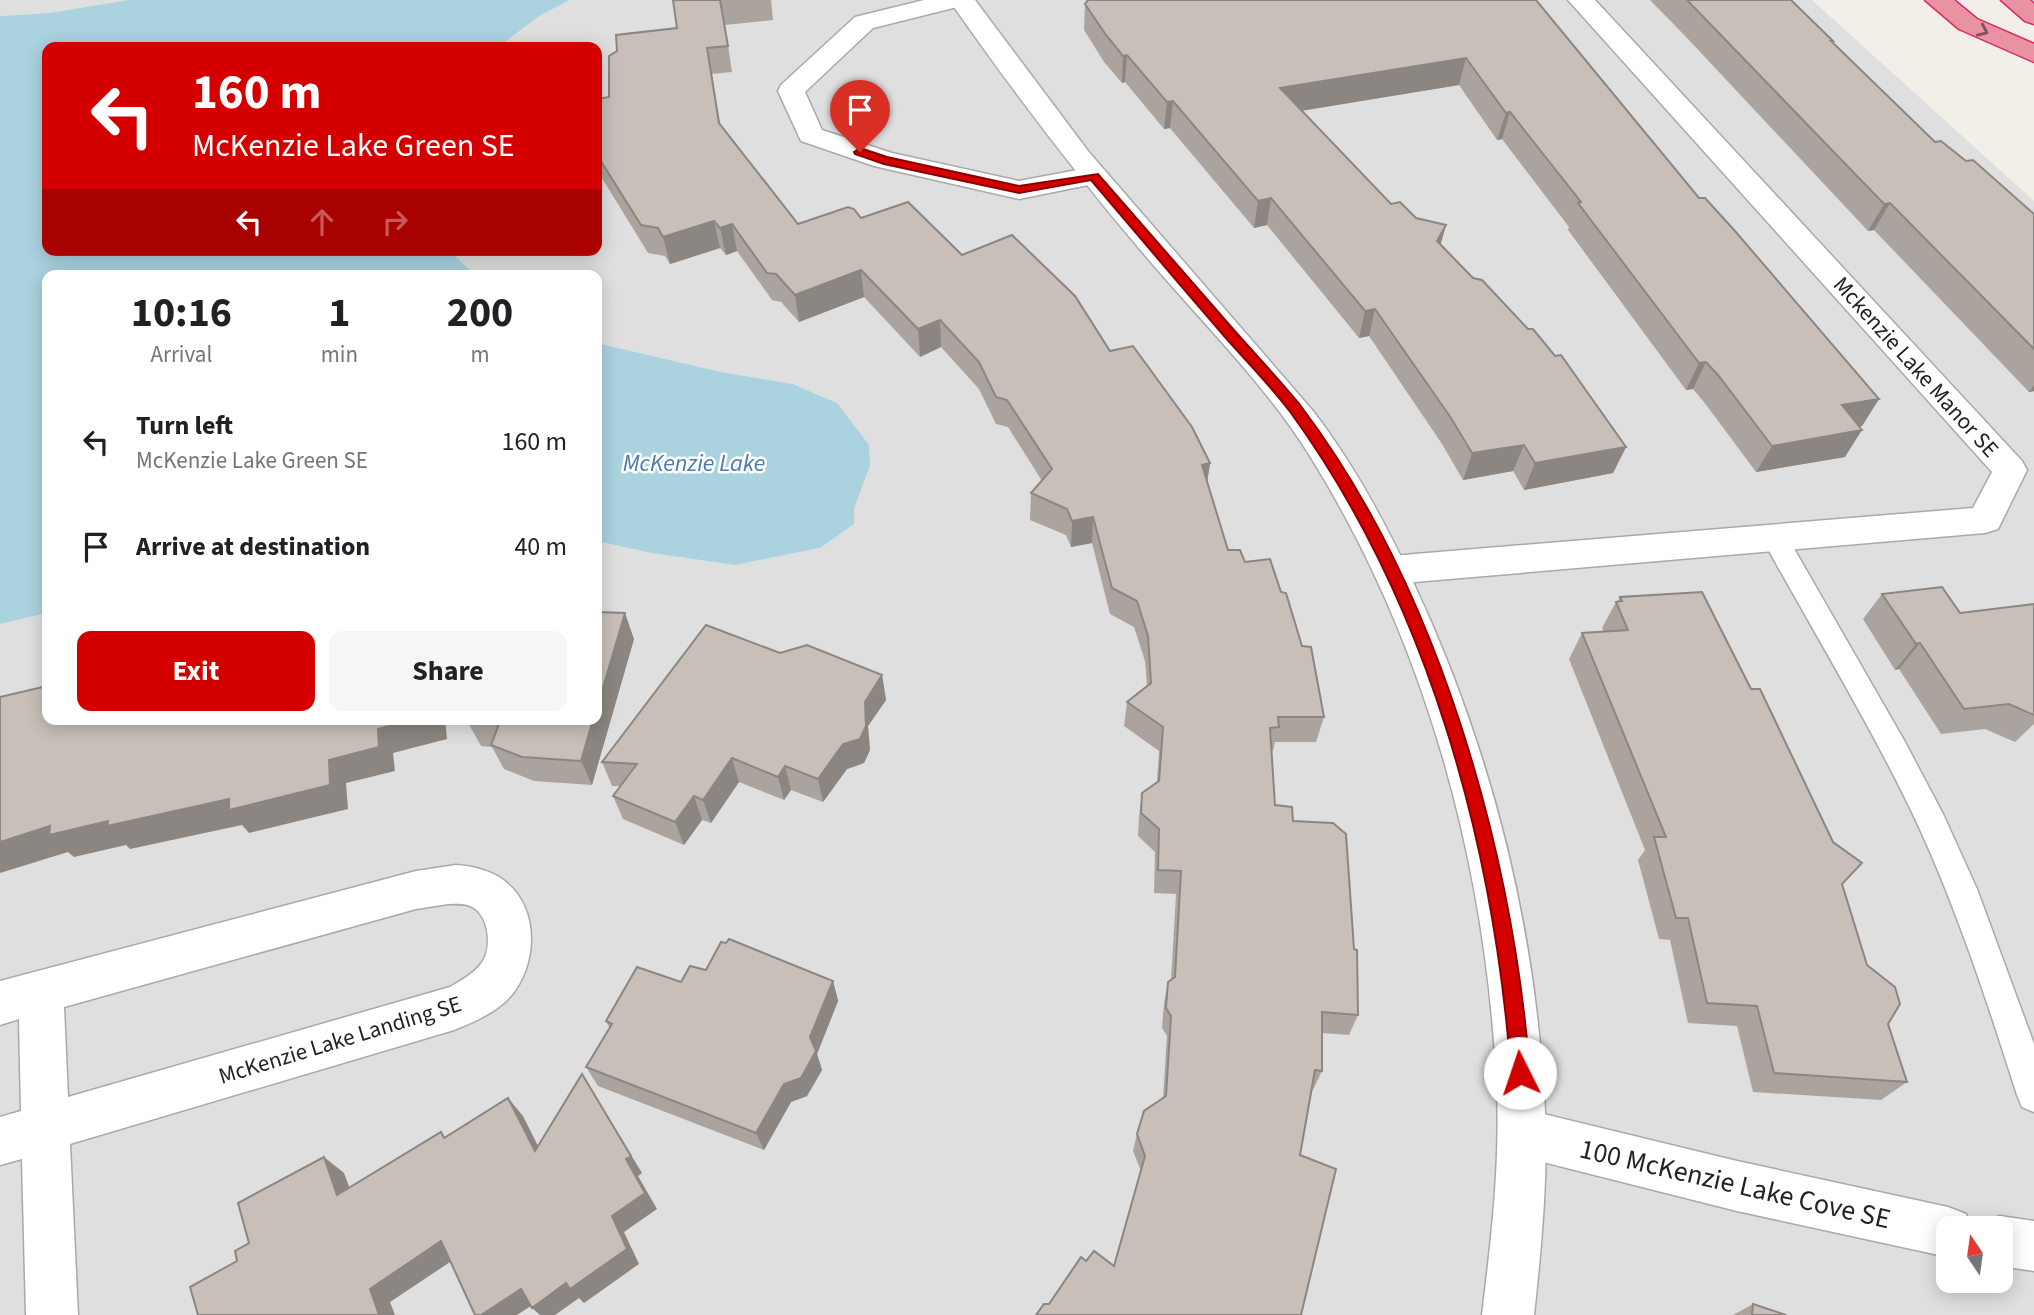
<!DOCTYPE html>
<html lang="en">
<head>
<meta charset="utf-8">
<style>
	body { margin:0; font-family:"Source Sans 3",sans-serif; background:#f6f6f6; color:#202124; height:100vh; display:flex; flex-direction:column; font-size:26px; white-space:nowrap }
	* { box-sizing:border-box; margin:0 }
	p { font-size:23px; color:#757577 }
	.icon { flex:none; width:38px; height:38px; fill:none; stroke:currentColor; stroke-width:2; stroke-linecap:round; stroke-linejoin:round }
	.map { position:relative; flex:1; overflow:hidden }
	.sheet { position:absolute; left:42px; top:270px; width:560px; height:455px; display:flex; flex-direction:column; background:#fff; border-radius:14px; box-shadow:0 4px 18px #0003 }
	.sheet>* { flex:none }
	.guide { position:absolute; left:42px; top:42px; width:560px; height:214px; border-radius:14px; box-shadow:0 4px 18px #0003; background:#d40000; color:#fff; overflow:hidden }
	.needle { width:46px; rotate:347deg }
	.tools { position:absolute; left:1936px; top:1216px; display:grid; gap:14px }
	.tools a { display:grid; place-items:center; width:77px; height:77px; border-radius:14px; background:#fff; box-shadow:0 4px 18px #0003; font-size:35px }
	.pin { position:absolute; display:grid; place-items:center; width:60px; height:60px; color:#fff; margin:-72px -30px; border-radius:50% 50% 50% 0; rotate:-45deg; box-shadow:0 0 7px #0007 }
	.pin .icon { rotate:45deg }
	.me { position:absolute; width:77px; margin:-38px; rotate:356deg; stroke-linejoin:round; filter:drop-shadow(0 0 5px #0008) }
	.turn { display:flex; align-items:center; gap:24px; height:147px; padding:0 35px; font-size:32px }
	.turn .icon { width:91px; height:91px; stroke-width:2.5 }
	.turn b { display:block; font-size:49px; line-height:60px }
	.lanes { display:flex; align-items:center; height:66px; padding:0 35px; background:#0003; justify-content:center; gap:35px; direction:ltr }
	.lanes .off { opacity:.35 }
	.eta { display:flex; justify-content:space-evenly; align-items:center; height:119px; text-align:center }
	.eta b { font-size:42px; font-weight:700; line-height:49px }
	.button { display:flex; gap:14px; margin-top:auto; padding:14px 35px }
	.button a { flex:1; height:80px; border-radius:14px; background:#d40000; color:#fff; font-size:28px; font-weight:700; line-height:80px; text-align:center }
	.button a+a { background:#f6f6f6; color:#202124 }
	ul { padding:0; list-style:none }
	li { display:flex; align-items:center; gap:21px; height:105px; padding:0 35px }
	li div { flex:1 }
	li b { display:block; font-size:26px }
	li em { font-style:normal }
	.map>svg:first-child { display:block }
</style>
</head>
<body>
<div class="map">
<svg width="2034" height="1315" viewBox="0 0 2034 1315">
	<rect width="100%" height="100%" fill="#f2efe9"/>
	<g fill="#e0dfdf" fill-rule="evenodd">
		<path d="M0,0H129L49,13L0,16Z"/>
		<path d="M570,0H1812L2034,201V1315H0V624L47,613V719H597V541L651,553L735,565L819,548L854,509L870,466L837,403L793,384L721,372L597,343V275H474L452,254L450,250H597V47H498L541,15ZM1948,1228H2000V1281H1948Z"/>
	</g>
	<g fill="#aad3df">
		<path d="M129,0H570L541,15L498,47H47V250H450L474,275H47V613L0,624V16L49,13Z"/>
		<path d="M597,343L721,372L793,384L837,403L869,445L870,466L854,509V524L820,548L735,565L651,553L597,541Z"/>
	</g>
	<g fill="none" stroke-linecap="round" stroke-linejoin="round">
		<defs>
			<path id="service" d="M1776,530L1785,533L1905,742L1943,814L1977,889L2034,1044V1112L2022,1107L2017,1095C1988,1004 1958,912 1918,825C1872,727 1815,635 1763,540L1767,533Z"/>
			<g id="minor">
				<path d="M924,0H969L965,5L873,28L805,92L822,130L892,153L1019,181L1093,167L1103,170L1107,176L1103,182L1019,199L874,166L801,141L778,91L781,85L855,17Z"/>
				<path d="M1568,0H1595L2022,461L2027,470L1998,529L1985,533L1391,584L1378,580L1373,570L1378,560L1391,556L1973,508L1992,472Z"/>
				<path d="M456,865C473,866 494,871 507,883C540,911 537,966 510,997C495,1013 474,1022 454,1030L70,1144L78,1315H26L22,1159L0,1165V1117L21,1111L19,1019L0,1025V981L416,871ZM448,904C455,904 463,903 470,906C488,913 492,943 484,959C477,972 462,980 450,987L68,1097L64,1007L416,909Z"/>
				<path d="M1523,1109L1737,1161L1948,1207L1966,1214L1972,1228H1948V1257L1737,1211L1523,1157L1506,1150L1499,1133L1506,1116Z"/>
				<path d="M2000,1216L2034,1221V1271L2000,1266V1228H1980L1982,1223Z"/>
			</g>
			<path id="tertiary" d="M949,0H975L1088,151L1313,411C1354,464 1386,524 1414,584C1489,744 1533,917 1544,1093C1549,1168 1542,1241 1534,1315H1482C1491,1241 1500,1168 1497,1093C1488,871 1427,642 1308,453C1265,384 1196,316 1143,253C1074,172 1010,87 949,0Z"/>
			<g id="motorway">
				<path d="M1925,0H1954L1977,19L2034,44V62L1959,29Z"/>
				<path d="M2001,0H2030L2034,4V24L2025,21Z"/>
			</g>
		</defs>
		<use href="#service" stroke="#a9a9a9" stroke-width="3"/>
		<use href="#minor" stroke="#a9a9a9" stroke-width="3"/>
		<use href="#tertiary" stroke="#a9a9a9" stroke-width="3"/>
		<use href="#motorway" stroke="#dc2a67" stroke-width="3"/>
		<use href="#service" fill="#fff" fill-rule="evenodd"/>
		<use href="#minor" fill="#fff" fill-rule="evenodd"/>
		<use href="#tertiary" fill="#fff" fill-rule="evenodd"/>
		<use href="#motorway" fill="#e892a2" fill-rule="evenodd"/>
	</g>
	<g fill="#aba49e">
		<path d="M673,0H771L773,20L725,25L732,72L712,74L720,124L798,224L848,207L854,209L861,218L908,202L962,255L1012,235L1075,296L1110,351L1133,346L1192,427L1210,463L1207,482L1228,550H1240L1245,562L1270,559L1281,592L1286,593L1302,646L1311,647L1324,717L1316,742H1275L1273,751H1271L1275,805L1292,807L1293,821L1333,823L1346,834L1354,949L1357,950L1358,1015L1349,1035L1322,1033V1071L1313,1090H1312L1300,1155L1336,1169L1301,1315H1036L1044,1304H1049L1081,1257L1086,1261L1094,1251L1114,1266L1141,1171L1133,1151L1137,1134L1144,1111L1163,1098L1167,1036L1162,1028L1164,1003L1168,982L1171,980L1176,894L1154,893L1155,852L1138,836L1139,817L1142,793L1157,782L1159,751L1124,726L1127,702L1147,686L1145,661L1134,627L1110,614L1092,543L1071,547L1066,535L1030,520L1031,493L1042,481L1008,427L996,424L979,389L941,347L920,357L864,297L799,322L781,302L772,300L737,251L726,255L720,248L670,264L665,256L648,253L597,170V99L609,97V56L617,51L616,35L677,28Z"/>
		<path d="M1536,0L1699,198L1879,399L1862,426L1859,427L1845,457L1756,472L1704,402L1693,389L1686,390L1568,230L1569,227L1502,139L1497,140L1459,85L1301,111L1391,204L1416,218L1446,225L1441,244L1626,447L1613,473L1524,490L1513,471L1463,480L1442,444L1369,336L1359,338L1267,225L1254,228L1170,128L1164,129L1125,82L1122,83L1104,62L1084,30L1085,4Z"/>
		<path d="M1650,0H1791L1833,41L1832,43L1935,142L2034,214V391L2029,392L1874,230L1868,231L1688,39Z"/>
		<path d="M1882,594L1960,613L2034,604V724L2015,742L1985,729L1941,734L1899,669L1895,670L1863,619Z"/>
		<path d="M1620,597L1842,884L1867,965L1888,1024L1907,1082L1881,1100L1753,1092L1737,1026L1688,1023L1670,940L1659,939L1638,860L1645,850L1569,659L1582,633L1604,632L1602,628L1616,602H1617Z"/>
		<path d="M634,639L592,785L534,781L504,769L492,747L481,746L467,721Z"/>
		<path d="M780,653L882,675L886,700L868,726L870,750L864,763L847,769L823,802L791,790L784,800L739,782L711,823L702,820L684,845L623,819L613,796L620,786H612L602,762Z"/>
		<path d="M706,970L833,981L838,1001L817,1054L822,1070L807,1096L791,1102L764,1150L598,1086L586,1067L610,1029L606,1021L681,982Z"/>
		<path d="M1753,1304L1786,1315H1733Z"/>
	</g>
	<g fill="#8b8681">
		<path d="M1127,55L1125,82L1122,83L1123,56Z"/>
		<path d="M1466,58L1459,85L1275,115L1280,88Z"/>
		<path d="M1173,101L1170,128L1164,129L1167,102Z"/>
		<path d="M1510,112L1502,139L1497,140L1506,113Z"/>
		<path d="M1271,198L1267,225L1254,228L1258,201Z"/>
		<path d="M1890,203L1874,230L1868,231L1884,204Z"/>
		<path d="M714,221L720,248L670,264L663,237Z"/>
		<path d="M732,224L737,251L726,255L720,228Z"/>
		<path d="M1446,225L1438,252L1437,241Z"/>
		<path d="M861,270L864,297L799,322L795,295Z"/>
		<path d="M1375,309L1369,336L1359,338L1365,311Z"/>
		<path d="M940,320L941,347L920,357L918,329Z"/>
		<path d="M1706,362L1693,389L1686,390L1699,363Z"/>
		<path d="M2034,385V391L2029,392Z"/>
		<path d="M1879,399L1862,426L1825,432L1842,405Z"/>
		<path d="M1862,430L1845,457L1756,472L1772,446Z"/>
		<path d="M1524,445L1513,471L1463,480L1472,453Z"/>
		<path d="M1626,447L1613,473L1524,490L1535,463Z"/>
		<path d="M1210,463L1206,490L1202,465Z"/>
		<path d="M1093,517L1092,543L1071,547L1072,521Z"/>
		<path d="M625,613L634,639L592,785L581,761L593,719H597V708Z"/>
		<path d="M1920,643L1899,669L1895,670L1916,644Z"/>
		<path d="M882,675L886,700L868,726L870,750L864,763L847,769L823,802L818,779L865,702Z"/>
		<path d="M415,719H445L447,739L393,753L395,771L346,783L348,809L249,833L242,825L130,849L126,845L74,857L68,852L0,873V842L50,826L329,760L378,729Z"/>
		<path d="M732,758L739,782L711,823L703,800Z"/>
		<path d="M785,766L791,790L784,800L778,777Z"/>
		<path d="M694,796L702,820L684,845L675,822Z"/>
		<path d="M833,981L838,1001L817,1054L822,1070L807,1096L791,1102L764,1150L756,1133L810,1037Z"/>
		<path d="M582,1074L642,1173L638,1176L657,1209L624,1232L639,1264L584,1303L579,1298L555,1315H540L532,1308L612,1216L626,1159Z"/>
		<path d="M508,1098L523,1116L549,1168L535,1151Z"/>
		<path d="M324,1157L344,1173L358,1211L337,1195Z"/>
		<path d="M441,1241L459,1256L390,1302L395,1315H379L370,1289Z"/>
		<path d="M521,1289L537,1302L517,1315H481Z"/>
	</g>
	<g fill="#c7bfb8" stroke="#8b8681" stroke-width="2">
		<path d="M673,0H720L728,46L707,48L719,123L798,224L848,207L854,209L861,218L908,202L962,255L1012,235L1075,296L1110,351L1133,346L1192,427L1210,463L1202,465L1228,550H1240L1245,562L1270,559L1281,592L1286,593L1302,646L1311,647L1324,717H1278L1279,727L1270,728L1275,805L1292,807L1293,821L1333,823L1346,834L1354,949L1357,950L1358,1015L1322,1012V1071L1315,1070L1300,1155L1336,1169L1301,1315H1036L1044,1304H1049L1081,1257L1086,1261L1094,1251L1114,1266L1145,1156L1137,1134L1144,1111L1166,1096L1171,1016L1166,1008L1168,982L1175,977L1181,871L1158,870L1159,829L1141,813L1142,793L1159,781L1163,727L1127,702L1151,683L1148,636L1137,601L1112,588L1093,517L1072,521L1067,509L1031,493L1052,469L1007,400L996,397L979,362L940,320L918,329L861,270L795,295L776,274L767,273L732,224L720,228L714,221L663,237L658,228L641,225L597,155V99L609,97V56L617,51L616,35L677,28Z"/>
		<path d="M1088,0H1536L1699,198H1705L1735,231L1879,399L1842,405L1862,430L1772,446L1718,375L1706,362L1699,363L1578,203L1581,202L1510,112L1506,113L1466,58L1280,88L1391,204L1400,202L1416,218L1446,225L1437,241L1473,278L1482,280L1528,329H1533L1555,356L1561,355L1626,447L1535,463L1524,445L1472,453L1451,418L1375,309L1365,311L1271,198L1258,201L1173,101L1167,102L1127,55L1123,56L1106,35L1085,4Z"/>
		<path d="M1687,0H1791L1833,41H1831L1935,142L1941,141L1966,161L1973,160L2034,214V349L1890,203L1884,204Z"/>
		<path d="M1942,587L1960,613L2034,604V715L2009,704L1964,709L1920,643L1916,644L1882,594Z"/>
		<path d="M1702,592L1751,689H1760L1833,842L1862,863L1842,884L1867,965L1895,987L1900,1004L1888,1024L1907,1082L1774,1073L1757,1006L1707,1003L1688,918H1676L1654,837H1666L1582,633L1628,630L1616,602L1622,601L1620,597Z"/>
		<path d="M597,612L625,613L597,708Z"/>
		<path d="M706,625L780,653L807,645L882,675L865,702L866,726L860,739L843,744L818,779L785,766L778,777L732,758L703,800L694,796L675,822L613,796L637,764L602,762Z"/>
		<path d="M47,686V719H415L378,729L379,747L329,760L330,785L229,810V799L107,826L108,821L49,835L50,826L0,842V697Z"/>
		<path d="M468,719H593L581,761L522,757L491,745L499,724L467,721Z"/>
		<path d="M729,939L833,981L810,1037L816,1051L801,1078L784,1084L756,1133L586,1067L612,1024L606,1021L637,967L681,982L690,966L706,970L721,942L726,943Z"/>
		<path d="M582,1074L631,1156L626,1159L645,1193L612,1216L627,1249L570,1289L566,1283L532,1308L521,1289L481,1315H475L441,1241L370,1289L379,1315H198L190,1287L237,1261L235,1251L249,1243L238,1203L324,1157L337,1195L441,1132L444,1138L508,1098L535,1151Z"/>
		<path d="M1753,1304L1786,1315H1752Z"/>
	</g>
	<defs><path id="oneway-chevron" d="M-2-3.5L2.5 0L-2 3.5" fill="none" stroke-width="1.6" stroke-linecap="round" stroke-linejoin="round" transform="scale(1.75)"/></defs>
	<use stroke="#7b545c" href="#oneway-chevron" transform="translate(1983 31) rotate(24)"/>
	<path fill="#d40000" stroke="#8a0000" stroke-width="2" d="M860,148L887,157L1019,186L1098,174C1143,225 1188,277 1233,329C1255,354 1279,379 1300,405C1438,587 1512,848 1530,1073L1527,1080L1520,1083L1513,1080L1511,1073C1494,843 1428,602 1291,413C1271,386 1247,362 1225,337C1180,285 1135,232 1091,180L1019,193L884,164L855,154L854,152Z"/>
	<g text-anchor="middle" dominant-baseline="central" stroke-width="5" stroke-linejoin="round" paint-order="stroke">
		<g font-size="23" fill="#222" stroke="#fff">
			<text transform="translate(1916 367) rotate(48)">Mckenzie Lake Manor SE</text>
			<text transform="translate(340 1040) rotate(-17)">McKenzie Lake Landing SE</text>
		</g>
		<g font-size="24" font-style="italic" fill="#4a7aab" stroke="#fff">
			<text x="694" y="463">McKenzie Lake</text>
		</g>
		<g font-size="28" fill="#222" stroke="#fff">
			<text transform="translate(1735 1184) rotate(13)">100 McKenzie Lake Cove SE</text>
		</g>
	</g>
</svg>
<div class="tools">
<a><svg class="needle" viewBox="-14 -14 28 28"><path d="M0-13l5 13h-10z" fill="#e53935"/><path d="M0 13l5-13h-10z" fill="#757577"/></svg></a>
</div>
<div class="pin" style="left:860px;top:152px;background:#d93025"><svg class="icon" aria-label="arrive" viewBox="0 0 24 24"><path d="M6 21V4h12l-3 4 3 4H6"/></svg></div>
<svg class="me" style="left:1520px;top:1073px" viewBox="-20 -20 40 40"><circle r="19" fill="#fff"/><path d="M0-13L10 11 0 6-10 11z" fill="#d40000"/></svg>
<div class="guide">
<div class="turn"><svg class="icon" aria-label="left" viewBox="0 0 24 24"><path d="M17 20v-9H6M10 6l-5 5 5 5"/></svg><div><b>160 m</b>McKenzie Lake Green SE</div></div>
<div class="lanes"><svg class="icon" aria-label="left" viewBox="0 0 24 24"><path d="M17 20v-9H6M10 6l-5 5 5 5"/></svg><svg class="icon off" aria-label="ahead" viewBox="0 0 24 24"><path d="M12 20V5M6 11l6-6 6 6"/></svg><svg class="icon off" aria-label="right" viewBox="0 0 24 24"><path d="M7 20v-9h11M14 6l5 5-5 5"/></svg></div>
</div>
<section class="sheet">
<div class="eta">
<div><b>10:16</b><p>Arrival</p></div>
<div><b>1</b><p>min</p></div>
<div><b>200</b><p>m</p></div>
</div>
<ul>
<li><svg class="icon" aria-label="left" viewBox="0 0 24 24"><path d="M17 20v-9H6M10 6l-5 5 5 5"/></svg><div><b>Turn left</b><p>McKenzie Lake Green SE</p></div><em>160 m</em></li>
<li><svg class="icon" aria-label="arrive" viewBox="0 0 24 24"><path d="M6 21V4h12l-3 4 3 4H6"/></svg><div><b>Arrive at destination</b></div><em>40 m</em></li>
</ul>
<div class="button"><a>Exit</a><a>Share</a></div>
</section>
</div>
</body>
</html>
